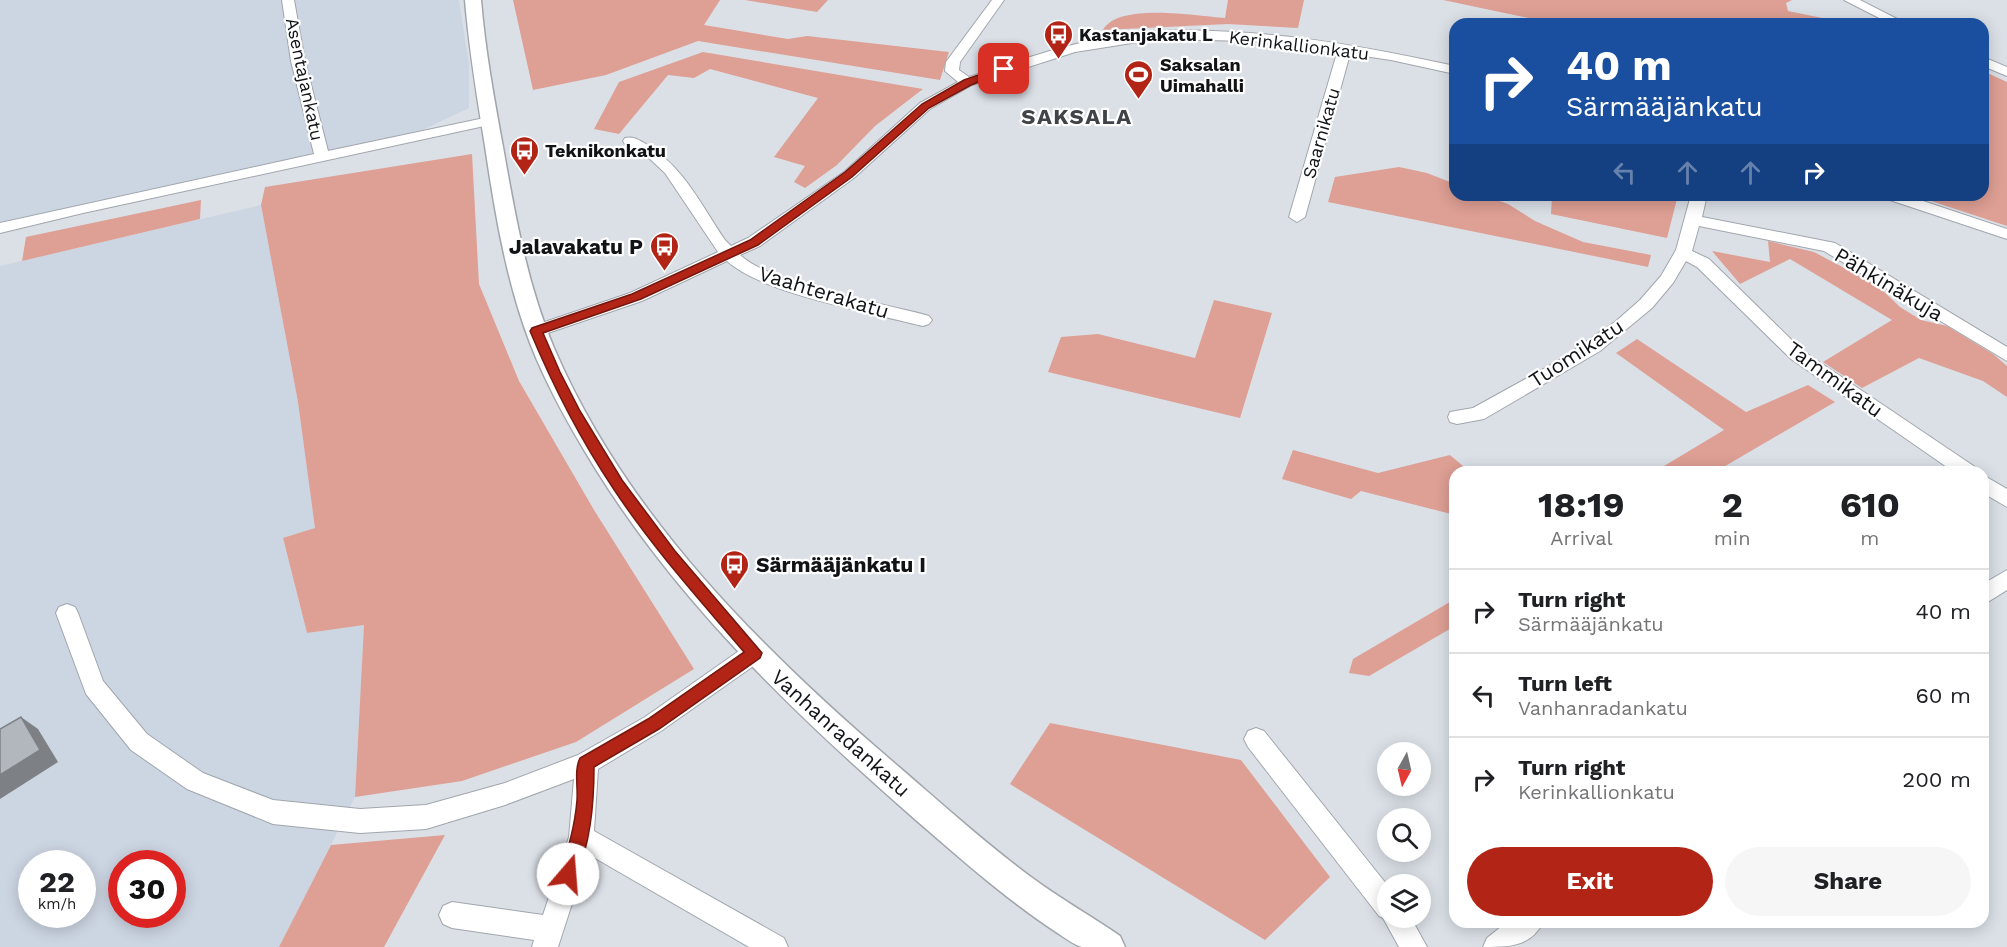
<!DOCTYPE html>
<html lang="en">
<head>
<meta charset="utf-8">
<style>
	body { margin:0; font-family:"Work Sans",sans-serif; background:#f6f6f6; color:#202124; height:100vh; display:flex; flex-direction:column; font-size:22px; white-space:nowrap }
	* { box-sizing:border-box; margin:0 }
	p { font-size:20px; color:#757577 }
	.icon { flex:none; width:33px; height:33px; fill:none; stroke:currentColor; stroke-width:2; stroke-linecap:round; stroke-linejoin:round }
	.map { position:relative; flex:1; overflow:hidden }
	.sheet { position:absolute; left:1449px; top:466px; width:540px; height:462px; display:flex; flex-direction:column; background:#fff; border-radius:18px; box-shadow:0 3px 15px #0003 }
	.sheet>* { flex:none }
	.hud { position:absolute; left:1449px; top:18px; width:540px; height:183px; border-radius:18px; box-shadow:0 3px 15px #0003; background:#1a4fa0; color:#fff; overflow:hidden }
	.needle { width:39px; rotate:188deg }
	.tools { position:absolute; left:1377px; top:742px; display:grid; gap:12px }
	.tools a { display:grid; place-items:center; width:54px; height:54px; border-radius:50%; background:#fff; box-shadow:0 3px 15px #0003; font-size:30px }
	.speed { position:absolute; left:18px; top:850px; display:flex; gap:12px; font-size:30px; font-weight:700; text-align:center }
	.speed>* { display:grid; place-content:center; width:78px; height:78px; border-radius:50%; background:#fff; box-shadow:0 3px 15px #0003; line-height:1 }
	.speed small { font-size:15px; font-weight:400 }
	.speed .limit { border:9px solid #d22; background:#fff; color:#111 }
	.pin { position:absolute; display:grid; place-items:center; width:51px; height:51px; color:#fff; margin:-26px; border-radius:12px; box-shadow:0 3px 9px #0006 }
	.me { position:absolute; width:66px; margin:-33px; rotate:18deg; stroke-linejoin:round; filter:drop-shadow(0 0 4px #0008) }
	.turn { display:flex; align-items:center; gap:21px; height:126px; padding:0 18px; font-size:27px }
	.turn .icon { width:78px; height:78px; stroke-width:2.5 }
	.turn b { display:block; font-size:42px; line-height:51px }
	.lanes { display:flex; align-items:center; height:57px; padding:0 18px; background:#0003; justify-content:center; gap:30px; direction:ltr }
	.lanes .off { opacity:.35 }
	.eta { display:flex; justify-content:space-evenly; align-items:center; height:102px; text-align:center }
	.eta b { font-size:36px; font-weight:700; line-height:42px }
	.action { display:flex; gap:12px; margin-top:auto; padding:12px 18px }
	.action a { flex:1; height:69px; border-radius:36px; background:#b22416; color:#fff; font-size:24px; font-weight:700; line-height:69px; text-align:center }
	.action a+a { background:#f6f6f6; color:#202124 }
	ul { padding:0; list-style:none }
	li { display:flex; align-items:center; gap:18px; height:84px; padding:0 18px; border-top:2px solid #e0e0e0 }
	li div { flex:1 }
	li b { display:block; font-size:22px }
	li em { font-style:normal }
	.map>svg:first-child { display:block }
</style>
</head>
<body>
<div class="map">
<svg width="2007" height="947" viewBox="0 0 2007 947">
	<rect width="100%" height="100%" fill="#dbe0e7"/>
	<g fill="#ccd5e2" fill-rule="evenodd">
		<path d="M0,0H459L469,64V108L422,130L261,167L0,222Z"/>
		<path d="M261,205L298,402L315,528L283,539L307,633L364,625L355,797L279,947H0V266ZM32,864H82V915H32ZM122,864H172V915H122Z"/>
	</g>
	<g fill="#de9f94">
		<path d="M513,0H720L704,25L788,39L807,36L949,52L940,80L698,41L606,75L533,90Z"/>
		<path d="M745,0H828L817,12Z"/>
		<path d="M1228,0H1304L1298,28L1228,24L1103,30C1118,2 1197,16 1225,18Z"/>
		<path d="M1443,0H1792L1786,3L1788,11L1852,24H1547L1543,21Z"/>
		<path d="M703,52L923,89L875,126L837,165L805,188L794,182L805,166L774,157L818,98L710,69L694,78L668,75L619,134L594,129L619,82Z"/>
		<path d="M1983,71L2007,82V226L1913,195H1983Z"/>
		<path d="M472,154L479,284L519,381L594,510L694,669L576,742L462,781L355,797L364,625L307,633L283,538L315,528L298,402L261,205L265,187Z"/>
		<path d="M1399,167L1427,173L1455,184V195H1484L1508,204L1535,221L1583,242L1651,255L1648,267L1328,202L1335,177Z"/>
		<path d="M1552,195H1678L1667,238L1551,214Z"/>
		<path d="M201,200L200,219L22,261L26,237Z"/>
		<path d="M1768,241L1814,252L1878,286L1900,307L1921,320L1947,326L1993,354L2007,366V397L1983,381L1919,358L1862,388L1823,362L1892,320L1790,259L1740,284L1712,251L1770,262Z"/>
		<path d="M1214,300L1272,313L1240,418L1048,372L1061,337L1098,334L1195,358Z"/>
		<path d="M1637,339L1746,412L1808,385L1835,402L1715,472H1654L1724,430L1616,353Z"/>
		<path d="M1293,450L1378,473L1450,455L1470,472H1455V515L1361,491L1351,499L1282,479Z"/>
		<path d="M1455,599V626L1369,676L1349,673L1353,659Z"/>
		<path d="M1050,723L1241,760L1330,877L1265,940L1010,784Z"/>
		<path d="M445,835L384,947H279L331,845Z"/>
	</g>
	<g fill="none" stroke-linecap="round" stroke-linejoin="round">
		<defs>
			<g id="minor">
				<path d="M282,0H294L305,61L328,151L489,117L496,121L489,125L83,213L0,233V223L314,154L291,61Z"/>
				<path d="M992,0H1004L960,62L959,70L969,77C1030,57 1093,34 1158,31C1257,27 1359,45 1455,66V74L1391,60L1350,54L1305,217L1297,222L1289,217L1337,53L1252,41L1157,39L1075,52L972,85L930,109L854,178L760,246L740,255C776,287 880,302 929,316L932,320L929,324L923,326C873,313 763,294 727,261L642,301L542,335H530L527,331L530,327L630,293L718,252L665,173L650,159L625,144L623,141L625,138C633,136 639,140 646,144C684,167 701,205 725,240L731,246L748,238L844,172L920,103L958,82L945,71L946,62Z"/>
				<path d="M1844,0H1860L1907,24H1891Z"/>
				<path d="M1983,57L2007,67V76L1983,66Z"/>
				<path d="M1691,195H1707L1702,217L1835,243L2007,347V361L1824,251L1699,226L1692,251L1709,259L1803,351L1975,467L1977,472H1954L1791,359L1697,267L1686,261L1673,283L1652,308L1600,351L1484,419L1457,424L1450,422L1448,417L1450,412L1473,408L1558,361L1615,322L1640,300L1661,276L1676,250Z"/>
				<path d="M1881,195H1905L2007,229V239L1884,198Z"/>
				<path d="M1983,475L2007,489V507L1983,493Z"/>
				<path d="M2007,570V590L1983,605V584Z"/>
				<path d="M67,604L75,607L78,613L103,681L147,734L203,773L273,800L360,809L426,805L505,783L578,755L645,717L746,646L754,643L762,646L765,653L762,660L661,731L598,769L594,831L784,938L788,947H749L588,854L558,947H532L534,940L452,928L443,924L439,915L443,906L452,902L543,915L569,837L574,779L505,805L426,829L360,833L273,824L187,789L131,750L86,694L56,613L59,607Z"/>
				<path d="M1256,728L1264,731L1388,886V918H1411L1427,947H1399L1383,918L1379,916L1248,747L1244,739L1248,731Z"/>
				<path d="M1507,922H1543C1531,947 1508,947 1483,947L1487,938Z"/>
			</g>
			<path id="tertiary" d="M465,0H481C485,49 494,98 503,147C515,215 527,284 554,348C626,516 762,650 899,767C942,804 985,843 1031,877C1059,898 1091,916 1120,936L1125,947C1112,947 1096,947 1082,947C1074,945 1064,937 1056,932C1006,899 962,860 917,821C797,716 680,605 595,468C571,429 547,387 530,343C506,280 495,213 485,146C477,97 469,49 465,0Z"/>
		</defs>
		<use href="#minor" stroke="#a1a6ad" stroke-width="2"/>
		<use href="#tertiary" stroke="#a1a6ad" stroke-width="3"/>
		<use href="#minor" fill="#fff" fill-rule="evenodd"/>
		<use href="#tertiary" fill="#fff" fill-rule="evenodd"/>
	</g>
	<path fill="#7d8085" d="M21,717L38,729L58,762L0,799V775Z"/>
	<path fill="#b2b7be" stroke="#7d8085" stroke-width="1.5" d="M21,717L40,750L0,775V729Z"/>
	<path fill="#b22416" stroke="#74170e" stroke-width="1.5" d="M1004,66L1009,69L1008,71L971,85L929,108L852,177L758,245L641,299L543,333L560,372L580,411L622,480L675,551L762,653L760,658L659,729L594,767C594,807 590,844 575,880L568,883L562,880L560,874C568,849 575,826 577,800C578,786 574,770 580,758L648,719L744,652C699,599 651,546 613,488C580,439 553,386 530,331L532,328L632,294L750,240L845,172L922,104L964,80Z"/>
	<defs>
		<symbol id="bus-pin" viewBox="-11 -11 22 30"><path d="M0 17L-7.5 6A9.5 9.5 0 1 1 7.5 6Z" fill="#b22416" stroke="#fff"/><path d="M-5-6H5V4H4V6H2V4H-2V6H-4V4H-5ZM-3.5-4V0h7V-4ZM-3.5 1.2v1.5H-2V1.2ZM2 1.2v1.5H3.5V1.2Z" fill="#fff"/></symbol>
		<symbol id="stadium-pin" viewBox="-11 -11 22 30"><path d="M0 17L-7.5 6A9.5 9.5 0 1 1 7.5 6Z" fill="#b22416" stroke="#fff"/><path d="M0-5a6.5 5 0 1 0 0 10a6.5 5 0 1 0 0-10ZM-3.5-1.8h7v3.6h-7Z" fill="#fff"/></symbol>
	</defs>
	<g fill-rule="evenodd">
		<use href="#bus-pin" x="1042" y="18" width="33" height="45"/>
		<use href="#stadium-pin" x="1122" y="58" width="33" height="45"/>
		<use href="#bus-pin" x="508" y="134" width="33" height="45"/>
		<use href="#bus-pin" x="648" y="230" width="33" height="45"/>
		<use href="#bus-pin" x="718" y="548" width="33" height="45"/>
	</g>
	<g text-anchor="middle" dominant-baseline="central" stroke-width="4.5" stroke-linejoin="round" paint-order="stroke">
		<g font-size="18" font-weight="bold" fill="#111316" stroke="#fff" text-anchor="start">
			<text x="1079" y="34">Kastanjakatu L</text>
			<text x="1160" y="64">Saksalan<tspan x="1160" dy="21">Uimahalli</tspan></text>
			<text x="545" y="150">Teknikonkatu</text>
		</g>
		<g font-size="18" fill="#111316" stroke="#fff">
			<text transform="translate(1299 45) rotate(7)">Kerinkallionkatu</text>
			<text transform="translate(305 79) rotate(78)">Asentajankatu</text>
			<text transform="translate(1321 133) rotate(-74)">Saarnikatu</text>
		</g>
		<g font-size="21" font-weight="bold" fill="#111316" stroke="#fff" text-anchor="end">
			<text x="643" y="246">Jalavakatu P</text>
			<text x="756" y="564" text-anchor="start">Särmääjänkatu I</text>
		</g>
		<g font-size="21" fill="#111316" stroke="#fff">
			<text transform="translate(1889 284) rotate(31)">Pähkinäkuja</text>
			<text transform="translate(824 292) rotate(17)">Vaahterakatu</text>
			<text transform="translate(1576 353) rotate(-33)">Tuomikatu</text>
			<text transform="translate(1835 379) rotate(36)">Tammikatu</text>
			<text transform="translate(841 733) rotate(42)">Vanhanradankatu</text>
		</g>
		<g font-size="22" font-weight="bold" letter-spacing="1.5" fill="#404449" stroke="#fff">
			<text x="1077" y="116">SAKSALA</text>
		</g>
	</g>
</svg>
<div class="tools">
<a><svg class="needle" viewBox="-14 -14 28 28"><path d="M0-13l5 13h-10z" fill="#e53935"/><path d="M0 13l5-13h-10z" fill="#757577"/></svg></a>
<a><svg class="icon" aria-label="search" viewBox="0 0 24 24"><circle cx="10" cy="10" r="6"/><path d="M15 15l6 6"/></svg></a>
<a><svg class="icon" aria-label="layers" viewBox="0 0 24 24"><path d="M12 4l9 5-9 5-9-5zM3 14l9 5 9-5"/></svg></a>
</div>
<div class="speed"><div>22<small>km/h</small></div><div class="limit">30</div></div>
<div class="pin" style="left:1004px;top:69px;background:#d93025"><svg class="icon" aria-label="arrive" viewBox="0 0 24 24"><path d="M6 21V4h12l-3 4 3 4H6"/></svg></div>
<svg class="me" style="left:568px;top:874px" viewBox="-20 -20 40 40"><circle r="19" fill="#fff"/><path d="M0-13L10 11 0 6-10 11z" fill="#b22416"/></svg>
<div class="hud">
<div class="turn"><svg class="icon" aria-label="right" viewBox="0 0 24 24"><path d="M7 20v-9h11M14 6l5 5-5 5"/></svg><div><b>40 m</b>Särmääjänkatu</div></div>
<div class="lanes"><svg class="icon off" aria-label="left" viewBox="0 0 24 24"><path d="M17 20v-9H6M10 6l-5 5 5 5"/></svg><svg class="icon off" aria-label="ahead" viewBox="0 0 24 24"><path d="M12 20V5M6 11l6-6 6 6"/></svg><svg class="icon off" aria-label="ahead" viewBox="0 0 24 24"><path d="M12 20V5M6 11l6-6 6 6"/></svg><svg class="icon" aria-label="right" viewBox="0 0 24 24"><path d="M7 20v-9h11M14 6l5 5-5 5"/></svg></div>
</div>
<section class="sheet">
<div class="eta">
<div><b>18:19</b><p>Arrival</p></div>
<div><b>2</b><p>min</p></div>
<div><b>610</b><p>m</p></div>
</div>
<ul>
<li><svg class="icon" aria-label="right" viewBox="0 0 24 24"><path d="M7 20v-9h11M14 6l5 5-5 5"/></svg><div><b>Turn right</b><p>Särmääjänkatu</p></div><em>40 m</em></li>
<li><svg class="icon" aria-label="left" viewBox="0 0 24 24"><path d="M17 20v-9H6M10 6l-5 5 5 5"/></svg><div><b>Turn left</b><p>Vanhanradankatu</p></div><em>60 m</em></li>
<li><svg class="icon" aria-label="right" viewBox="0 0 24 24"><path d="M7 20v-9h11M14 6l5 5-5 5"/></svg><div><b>Turn right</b><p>Kerinkallionkatu</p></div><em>200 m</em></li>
</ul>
<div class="action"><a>Exit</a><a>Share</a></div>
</section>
</div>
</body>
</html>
